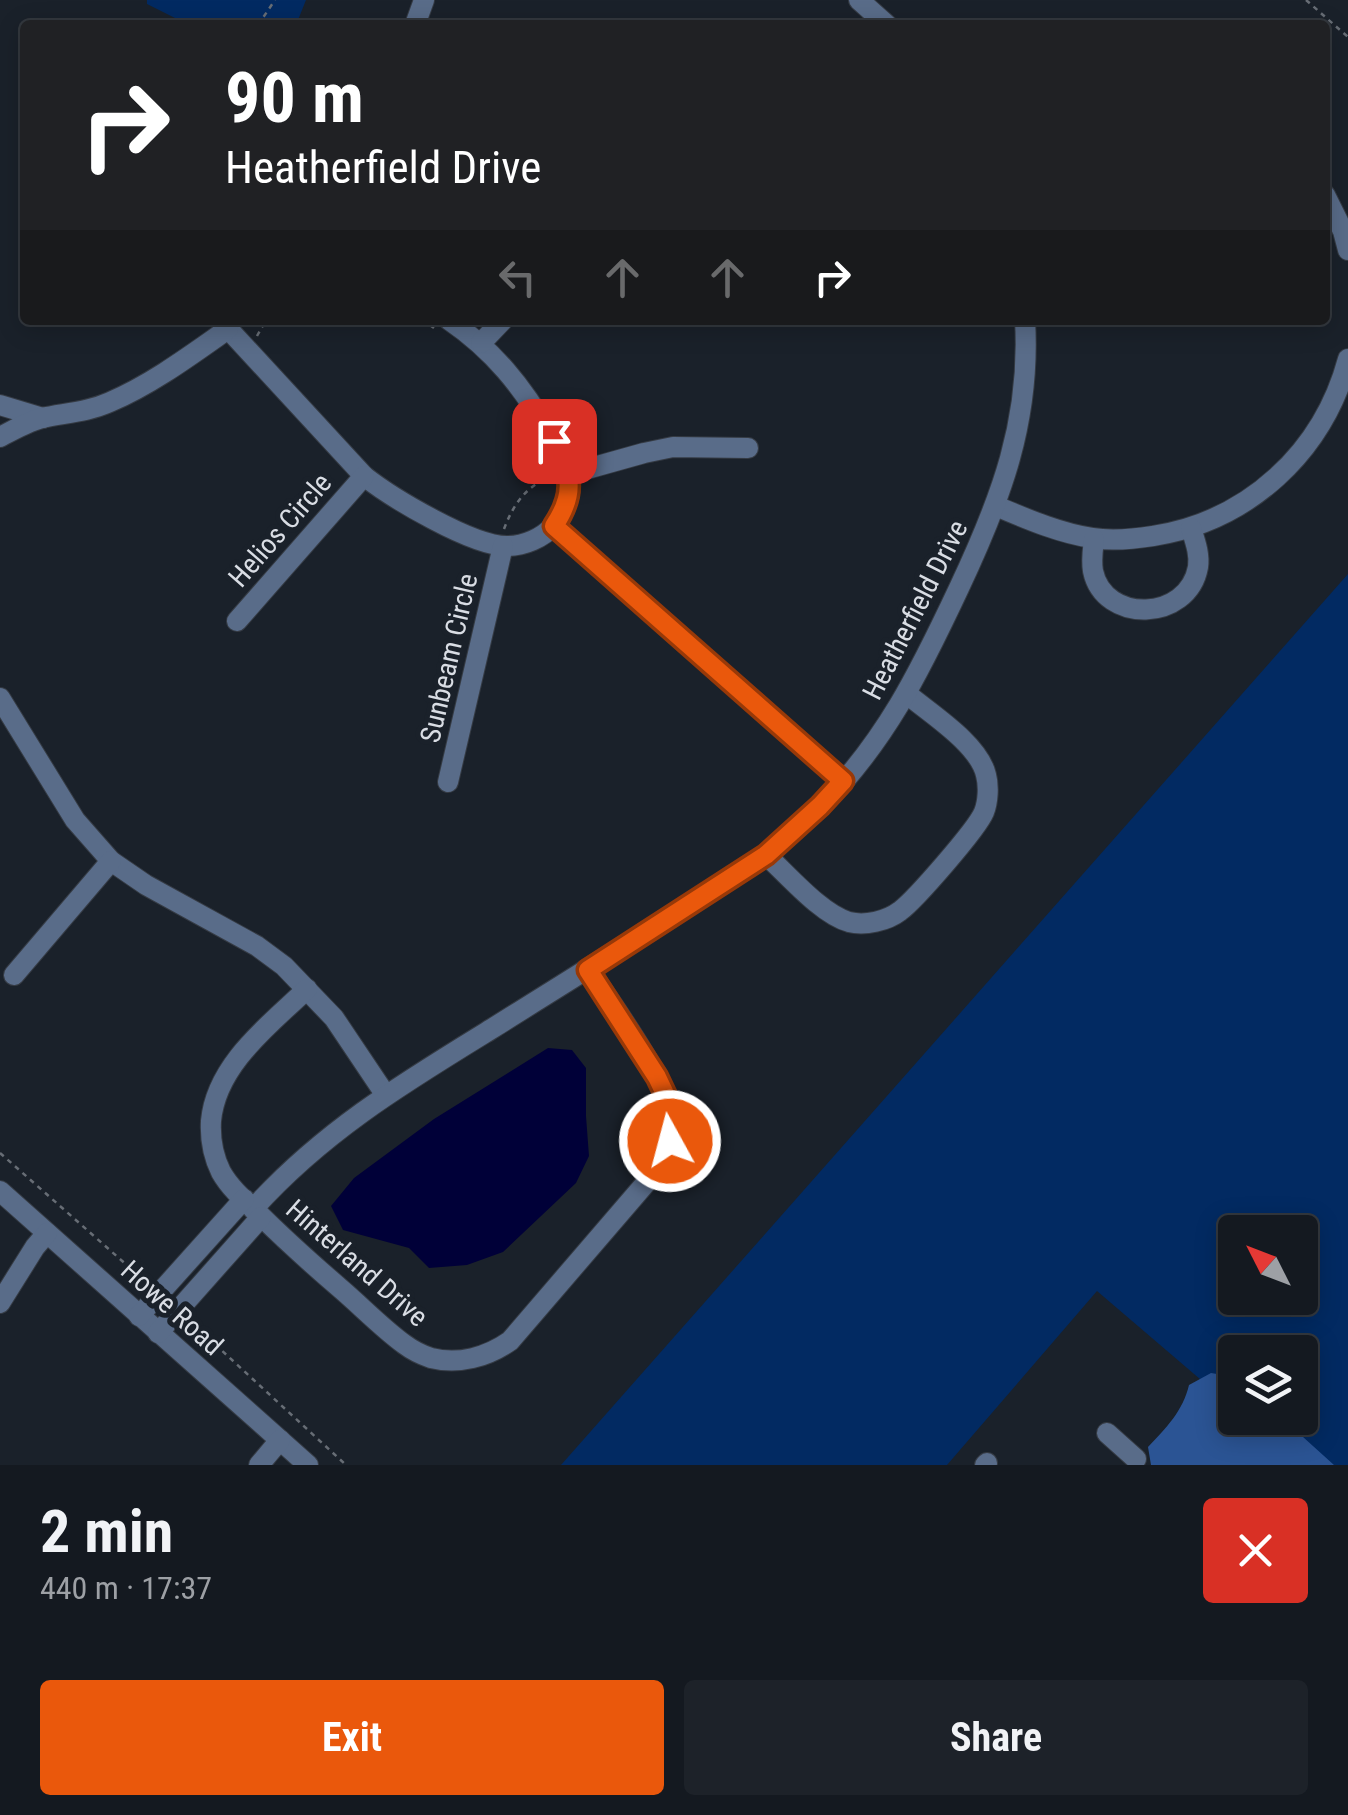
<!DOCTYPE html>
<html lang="en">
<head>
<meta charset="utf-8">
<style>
	body { margin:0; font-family:"Roboto Condensed",sans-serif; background:#1d2229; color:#f1f3f6; height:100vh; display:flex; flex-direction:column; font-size:38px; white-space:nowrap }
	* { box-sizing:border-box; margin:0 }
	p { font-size:32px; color:#9da0a5 }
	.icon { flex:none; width:55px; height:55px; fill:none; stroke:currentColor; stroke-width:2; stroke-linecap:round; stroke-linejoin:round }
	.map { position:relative; height:1465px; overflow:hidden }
	.details { display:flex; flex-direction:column; background:#141920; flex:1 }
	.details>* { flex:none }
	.top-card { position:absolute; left:20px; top:20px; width:1310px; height:305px; border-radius:10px; box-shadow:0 5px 25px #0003,0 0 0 2px #33383e; background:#202124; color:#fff; overflow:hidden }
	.needle { width:65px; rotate:312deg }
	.buttons { position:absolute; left:1218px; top:1215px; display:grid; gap:20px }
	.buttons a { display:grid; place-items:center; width:100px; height:100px; border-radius:10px; background:#141920; box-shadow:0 5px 25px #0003,0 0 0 2px #33383e; font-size:50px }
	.pin { position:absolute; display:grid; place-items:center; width:85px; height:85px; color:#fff; margin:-42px; border-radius:20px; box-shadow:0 5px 15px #0006 }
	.me { position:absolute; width:110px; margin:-55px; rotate:353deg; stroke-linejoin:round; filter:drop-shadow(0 0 8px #0008) }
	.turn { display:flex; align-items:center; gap:35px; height:210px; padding:0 40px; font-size:45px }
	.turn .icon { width:130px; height:130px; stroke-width:2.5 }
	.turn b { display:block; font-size:70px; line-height:85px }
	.lanes { display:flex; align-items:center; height:95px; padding:0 40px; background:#0003; justify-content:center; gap:50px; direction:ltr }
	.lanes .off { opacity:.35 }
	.round { display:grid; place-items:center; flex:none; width:105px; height:105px; border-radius:10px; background:#1d2229 }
	.head { display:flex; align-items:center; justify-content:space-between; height:170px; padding:0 40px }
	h1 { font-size:60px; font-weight:700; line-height:75px }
	.primary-button { display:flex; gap:20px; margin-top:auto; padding:20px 40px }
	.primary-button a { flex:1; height:115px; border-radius:10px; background:#ea580c; color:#fff; font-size:40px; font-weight:700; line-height:115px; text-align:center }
	.primary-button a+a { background:#1d2229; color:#f1f3f6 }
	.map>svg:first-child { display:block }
</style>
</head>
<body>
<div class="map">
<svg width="1348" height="1465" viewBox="0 0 1348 1465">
	<rect width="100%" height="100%" fill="#1a212a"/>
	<g fill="#022a62" fill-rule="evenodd">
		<path d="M147,0H306L296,25H189L147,4Z"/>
		<path d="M1348,574V1465H1300L1245,1418H1300V1352H1235V1409L1097,1291L947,1465H561ZM1235,1232H1300V1298H1235Z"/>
	</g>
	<path fill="#2b5494" d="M1211,1373L1235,1377V1418H1282L1334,1465H1151L1148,1447C1166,1428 1183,1411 1189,1385Z"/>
	<path fill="#000038" d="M548,1048L572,1050L586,1068V1116L589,1156L576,1183L503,1252L467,1265L429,1268L409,1248L343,1230L331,1206L354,1178L434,1119Z"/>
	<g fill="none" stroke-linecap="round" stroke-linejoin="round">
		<defs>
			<g id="minor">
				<path d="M859,0L887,25"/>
				<path d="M415,25L424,0"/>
				<path d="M1325,195L1343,231L1348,250"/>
				<path d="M220,320L364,476C392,498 472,546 507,546C524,546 543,538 554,525C565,512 573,491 569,475C566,461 557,446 549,433C523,387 493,350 449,320"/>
				<path d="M481,343L503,320"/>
				<path d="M0,405L43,418"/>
				<path d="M0,437C13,430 27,422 42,418C65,413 88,412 110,402C152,384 191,355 228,329"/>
				<path d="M569,474L644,453L673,447L748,448"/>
				<path d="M996,506C1027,519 1059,533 1092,538C1111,541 1134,539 1153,536C1249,521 1323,452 1348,359"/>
				<path d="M554,526L843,781"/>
				<path d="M1094,539C1093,549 1091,560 1093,571C1104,624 1188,622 1198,567C1200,554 1195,541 1191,528"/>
				<path d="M237,621L364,476"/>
				<path d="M0,698L75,820L111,861L146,885L257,946L284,966L334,1018L385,1094"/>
				<path d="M448,782L503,546"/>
				<path d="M766,855C788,875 821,914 849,922C865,926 887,921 900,911C915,900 977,829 984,812C988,802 989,786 986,775C979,744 931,714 907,694"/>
				<path d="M14,975L111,861"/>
				<path d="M307,989C269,1025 216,1065 211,1121C210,1139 213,1156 221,1172C230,1188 244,1200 257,1212C284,1239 312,1264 341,1289C362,1307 382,1328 404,1344C412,1350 422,1355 431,1358C459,1365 487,1357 510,1341L657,1170C666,1154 673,1138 671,1119C666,1077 613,1006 588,969"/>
				<path d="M0,1191L308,1465"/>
				<path d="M253,1209C323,1131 405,1082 493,1028C555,989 617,951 678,911C707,892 740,876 767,854C785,840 802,824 818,809C885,743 920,671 959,588C1001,499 1031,420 1025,320"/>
				<path d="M0,1303L35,1247L47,1233"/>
				<path d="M139,1316L244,1199"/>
				<path d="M158,1333L261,1217"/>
				<path d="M1107,1433L1136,1459"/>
				<path d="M259,1465L280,1440"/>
				<path d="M985,1465L987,1463"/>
			</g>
		</defs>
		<use href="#minor" stroke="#353b44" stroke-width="22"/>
		<g stroke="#676d75" stroke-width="2.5" stroke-dasharray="5 5" stroke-linecap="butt">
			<path d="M1306,0L1348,37"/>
			<path d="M258,25L275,0"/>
			<path d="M423,320L434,328"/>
			<path d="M257,336L266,320"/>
			<path d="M504,529C513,505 526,486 550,477"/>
			<path d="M0,1153L146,1282"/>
			<path d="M193,1324L346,1465"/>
		</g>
		<use href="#minor" stroke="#596c89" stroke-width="20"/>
	</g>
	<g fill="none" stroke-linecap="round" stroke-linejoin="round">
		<defs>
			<path id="route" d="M554,441C571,475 576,493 554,526L843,781L820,806L766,855L588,970L657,1077L667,1098L672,1122L670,1141"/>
		</defs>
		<use href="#route" stroke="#983908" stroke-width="25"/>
		<use href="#route" stroke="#ea580c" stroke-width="18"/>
	</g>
	<g text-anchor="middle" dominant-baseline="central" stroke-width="10" stroke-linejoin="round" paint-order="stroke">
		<g font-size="28" fill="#d9dde4" stroke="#1a212a">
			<text transform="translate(280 530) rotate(-49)">Helios Circle</text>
			<text transform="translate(915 610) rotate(-63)">Heatherfield Drive</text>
			<text transform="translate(449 658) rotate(-77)">Sunbeam Circle</text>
			<text transform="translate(357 1263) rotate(41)">Hinterland Drive</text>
			<text transform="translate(172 1308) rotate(42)">Howe Road</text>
		</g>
	</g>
</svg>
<div class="buttons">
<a><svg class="needle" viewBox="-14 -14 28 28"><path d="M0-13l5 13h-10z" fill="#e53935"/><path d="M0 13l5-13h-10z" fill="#9da0a5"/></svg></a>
<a><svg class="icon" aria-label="layers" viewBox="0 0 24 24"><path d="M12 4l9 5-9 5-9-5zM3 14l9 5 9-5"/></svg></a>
</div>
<div class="pin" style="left:554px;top:441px;background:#d93025"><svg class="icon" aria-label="arrive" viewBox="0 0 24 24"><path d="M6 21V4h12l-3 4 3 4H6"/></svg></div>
<svg class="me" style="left:670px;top:1141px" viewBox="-20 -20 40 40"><circle r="17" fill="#ea580c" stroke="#fff" stroke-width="3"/><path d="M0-11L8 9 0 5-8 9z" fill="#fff"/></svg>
<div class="top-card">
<div class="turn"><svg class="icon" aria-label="right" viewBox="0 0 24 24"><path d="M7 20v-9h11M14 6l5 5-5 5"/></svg><div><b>90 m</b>Heatherfield Drive</div></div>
<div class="lanes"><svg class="icon off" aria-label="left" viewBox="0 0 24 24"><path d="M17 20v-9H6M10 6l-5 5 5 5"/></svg><svg class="icon off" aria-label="ahead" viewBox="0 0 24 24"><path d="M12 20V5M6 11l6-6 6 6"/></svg><svg class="icon off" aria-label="ahead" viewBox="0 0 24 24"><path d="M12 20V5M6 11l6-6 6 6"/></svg><svg class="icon" aria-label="right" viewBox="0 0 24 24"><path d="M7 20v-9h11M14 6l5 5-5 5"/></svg></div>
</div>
</div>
<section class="details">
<div class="head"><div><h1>2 min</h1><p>440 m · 17:37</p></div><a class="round" style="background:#d93025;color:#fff"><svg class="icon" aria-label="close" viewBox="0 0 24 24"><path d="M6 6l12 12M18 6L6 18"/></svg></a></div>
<div class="primary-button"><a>Exit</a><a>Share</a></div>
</section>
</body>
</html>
